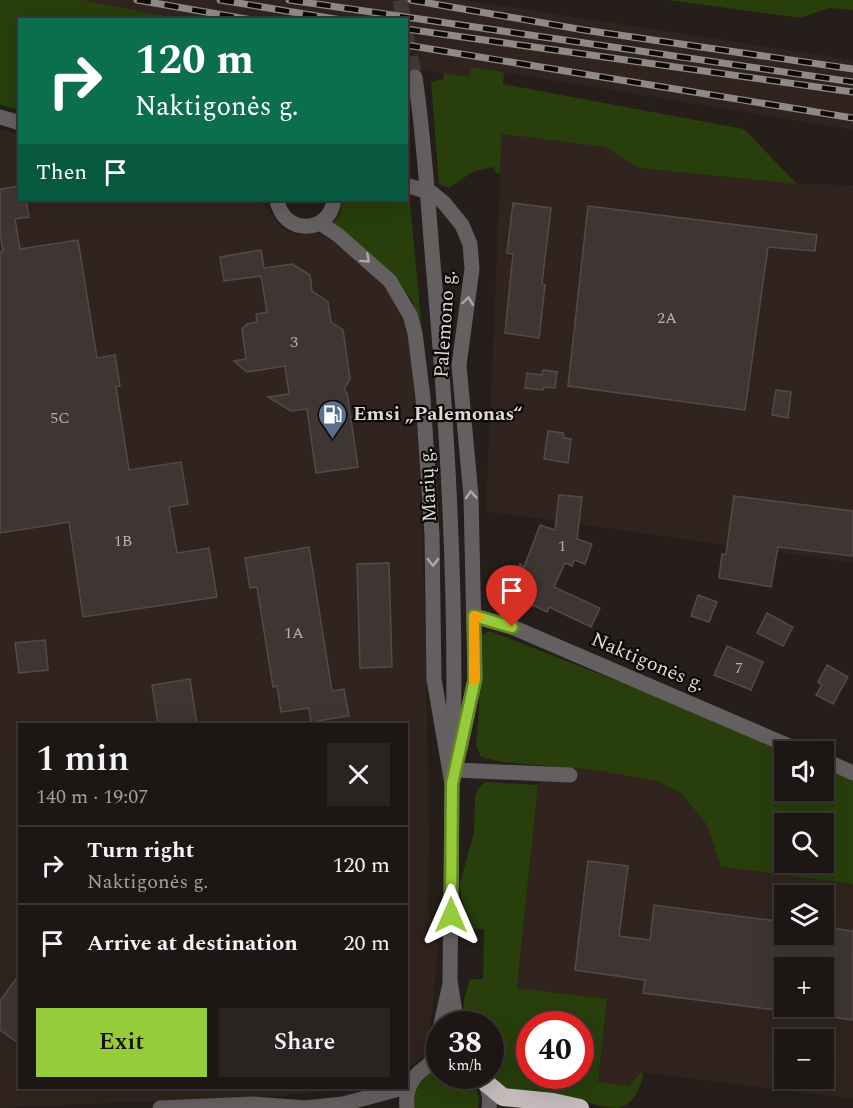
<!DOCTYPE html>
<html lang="en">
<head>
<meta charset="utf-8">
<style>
	body { margin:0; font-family:Spectral,serif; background:#292322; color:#f1f3f6; height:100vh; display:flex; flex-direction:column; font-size:22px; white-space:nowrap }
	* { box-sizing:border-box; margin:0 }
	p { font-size:20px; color:#a09fa0 }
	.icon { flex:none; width:33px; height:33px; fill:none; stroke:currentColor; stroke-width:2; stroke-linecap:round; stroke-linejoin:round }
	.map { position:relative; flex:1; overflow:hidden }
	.drawer { position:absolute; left:18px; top:723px; width:390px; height:366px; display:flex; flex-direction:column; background:#1c1614; border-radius:0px; box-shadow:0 6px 24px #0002,0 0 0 2px #3a3534 }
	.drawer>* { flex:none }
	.guide { position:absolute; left:18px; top:18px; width:390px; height:183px; border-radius:0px; box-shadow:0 6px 24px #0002,0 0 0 2px #3a3534; background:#0b6e4f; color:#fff; overflow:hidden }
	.fabs { position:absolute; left:774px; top:741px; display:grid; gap:12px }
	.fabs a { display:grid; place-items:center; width:60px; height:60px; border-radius:0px; background:#1c1614; box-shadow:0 6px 24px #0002,0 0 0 2px #3a3534; font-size:30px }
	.speed { position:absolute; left:426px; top:1011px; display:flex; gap:12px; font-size:30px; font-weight:700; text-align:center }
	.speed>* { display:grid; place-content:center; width:78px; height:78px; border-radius:50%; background:#1c1614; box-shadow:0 6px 24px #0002,0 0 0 2px #3a3534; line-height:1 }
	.speed small { font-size:15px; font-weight:400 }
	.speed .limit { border:9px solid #d22; background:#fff; color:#111 }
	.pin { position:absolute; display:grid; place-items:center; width:51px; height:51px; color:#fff; margin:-62px -26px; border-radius:50% 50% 50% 0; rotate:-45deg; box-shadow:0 0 6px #0007 }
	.pin .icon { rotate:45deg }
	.me { position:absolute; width:66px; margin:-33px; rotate:0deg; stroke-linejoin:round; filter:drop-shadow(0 0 4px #0008) }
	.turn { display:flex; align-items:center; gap:21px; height:126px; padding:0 18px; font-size:27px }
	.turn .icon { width:78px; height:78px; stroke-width:2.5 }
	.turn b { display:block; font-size:42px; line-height:51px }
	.then { display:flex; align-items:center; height:57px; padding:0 18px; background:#0003; gap:12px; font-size:22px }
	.round { display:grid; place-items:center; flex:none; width:63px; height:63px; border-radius:0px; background:#292322 }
	.head { display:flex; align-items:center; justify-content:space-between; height:102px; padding:0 18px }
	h1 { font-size:36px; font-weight:600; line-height:45px }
	.button { display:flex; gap:12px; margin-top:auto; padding:12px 18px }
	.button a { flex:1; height:69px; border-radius:0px; background:#96cc39; color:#111; font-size:24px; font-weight:600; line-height:69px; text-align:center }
	.button a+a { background:#292322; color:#f1f3f6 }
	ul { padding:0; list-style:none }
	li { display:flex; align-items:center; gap:18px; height:78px; padding:0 18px; border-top:2px solid #3a3534 }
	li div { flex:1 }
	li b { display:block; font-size:22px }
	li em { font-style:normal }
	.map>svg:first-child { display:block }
</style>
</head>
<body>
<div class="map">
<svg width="853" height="1108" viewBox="0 0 853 1108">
	<rect width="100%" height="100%" fill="#251e1b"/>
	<g fill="#31241e" fill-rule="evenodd">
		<path d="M83,0H464L853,60V130L472,67L470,78L407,68L406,20L180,19Z"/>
		<path d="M0,129L19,134L20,200H256L268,208L282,229L299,235L317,233L338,244L385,285L400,310L409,336L419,449L426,653L429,835L428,907L438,946L429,1044L425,1054L407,1070L406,724H20V1088H366L272,1096L0,1108Z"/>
		<path d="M502,134L605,147L639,168L797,184L853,185V563L486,511Z"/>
		<path d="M538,766L595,770L657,781L681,793L707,825L721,867L853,884V1099L641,1072L629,1086L598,1082L607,999L517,989L538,785ZM784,896H824V934H784ZM784,968H824V1006H784ZM784,1040H824V1078H784Z"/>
	</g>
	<g fill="#283e0b" fill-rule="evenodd">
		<path d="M0,0H83L180,19L20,20L19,110L0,105Z"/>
		<path d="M668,0H853V10L829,8L801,18Z"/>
		<path d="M471,67L504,72L503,84L744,129L797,184L639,168L605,147L502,134L500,173H496L494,167L474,171L449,188L439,184L431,82L443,79L444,73L470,77Z"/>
		<path d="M407,192H409L422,330L412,300L400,283L333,223L340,213L343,200H406Z"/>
		<path d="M490,631L643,691L784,752V790H824V768L853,781V884L721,867L707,825L681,793L657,781L595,770L501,762L481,757L476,746L479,710L480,636ZM784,824H824V862H784Z"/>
		<path d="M485,782L538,785L517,988L607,999L598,1082L629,1086L641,1072L644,1073C640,1088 635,1104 618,1108C601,1108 584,1100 568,1098C552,1095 520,1097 507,1092C502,1089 495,1080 490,1076V1024H462L464,999L470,979H483L484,929H470L461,897L460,883L474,833L475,798L478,788ZM530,1024H580V1076H530Z"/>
		<path d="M439,1068L440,1076H467C476,1084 481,1095 478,1108H412C414,1082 416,1079 439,1068Z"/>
	</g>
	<g fill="#3e3633" stroke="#544b48" stroke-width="1.5">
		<path d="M20,186V200H26L29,217L15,219L20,249L78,240L97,358L115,355L120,386L116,387L129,470L181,462L188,504L169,507L177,553L209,548L217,597L83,617L69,522L0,533V252L3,251L0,233V189Z"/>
		<path d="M513,203L551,208L542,283L545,285L539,338L505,333L513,254L507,253Z"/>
		<path d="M588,206L817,235L815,251L768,247L745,410L568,386Z"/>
		<path d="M261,250L264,268L292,264L310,275L312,291L328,302L331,322L343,330L350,379L344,389L347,393L358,467L316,473L307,409L291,411L268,397L289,394L285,366L247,372L234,361L246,359L242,329L247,324L257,322L256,314L267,312L261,276L224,281L220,257Z"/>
		<path d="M543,370L557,372L555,388L543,387V390L525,388L527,373L542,375Z"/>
		<path d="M776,390L791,392L788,418L772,415Z"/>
		<path d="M548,431L563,433L564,438L571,439L568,463L544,459Z"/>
		<path d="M559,495L582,497L577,539L592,544L585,564L574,560L572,566L565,563L554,587L600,608L591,627L549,607L547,612L520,599L525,587L512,581L520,564L524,567L540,525L555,530Z"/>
		<path d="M734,496L853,511V556L778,547L771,587L719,578L722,554H726Z"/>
		<path d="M309,547L332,691L344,689L349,716L311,722L309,708L281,712L277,686L273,687L257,587L250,588L245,558Z"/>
		<path d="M389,563L392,667L360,668L357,564Z"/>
		<path d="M698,595L717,602L709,622L691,616Z"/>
		<path d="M767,613L793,627L783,646L757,633Z"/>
		<path d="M45,640L48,670L19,673L15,643Z"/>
		<path d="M727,646L763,662L751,690L714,675Z"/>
		<path d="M827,665L848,677L833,704L816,695L822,685L818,682Z"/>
		<path d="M190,679L197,724H158L152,685Z"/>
		<path d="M588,861L628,866L619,936L650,940L654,905L784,922V934H824V927L853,931V1020L824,1016V968H784V1011L643,993L645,980L575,970Z"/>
		<path d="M20,973V1044L0,1030V1001Z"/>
	</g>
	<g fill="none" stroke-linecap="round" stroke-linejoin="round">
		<g stroke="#413a37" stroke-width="15" stroke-dasharray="15 8" stroke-linecap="butt">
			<path d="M400,0L404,20"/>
			<path d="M406,34L415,77"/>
		</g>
		<g stroke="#646061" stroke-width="15">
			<path d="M415,77C425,143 428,209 434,275C448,433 457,592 453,751"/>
			<path d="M0,117L20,123"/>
			<path d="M277,200C283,235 329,235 334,200"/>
			<path d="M444,203L462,225L470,244L472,269L459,365L471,496L475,679L460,749"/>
			<path d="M320,223L338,235L390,281L410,315L415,333L423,398L432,535L434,679L452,784L450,981L457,1024"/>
			<path d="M474,616L512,627L803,752"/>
			<path d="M824,760L853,773"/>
			<path d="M455,770L570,775"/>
			<path d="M441,1024L450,984"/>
			<path d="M429,1064L439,1050L440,1043"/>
			<path d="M481,1076C488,1086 491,1096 489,1108"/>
			<path d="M160,1108L253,1104L305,1108"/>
			<path d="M305,1108L343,1104L403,1088"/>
			<path d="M407,1108C404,1084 418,1068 440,1060"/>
		</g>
		<path stroke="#c5babc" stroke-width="18" d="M486,1083L503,1097L553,1102L580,1108"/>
		<defs>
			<g id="rail">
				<path d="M137,0L252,20"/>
				<path d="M220,0L341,20"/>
				<path d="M289,0L853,82"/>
				<path d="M411,0L584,30L853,69"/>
				<path d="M406,29L853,92"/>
				<path d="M406,45L853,118"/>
			</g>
		</defs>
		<use href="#rail" stroke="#908987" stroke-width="7"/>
		<use href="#rail" stroke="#0c0907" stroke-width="4.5" stroke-dasharray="14" stroke-linecap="butt"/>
		<path stroke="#646061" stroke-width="15" d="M406,185L432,193L444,203"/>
	</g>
	<defs><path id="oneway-chevron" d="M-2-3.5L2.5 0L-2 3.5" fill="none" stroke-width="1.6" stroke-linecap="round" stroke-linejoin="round" transform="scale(1.5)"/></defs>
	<g stroke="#aea9a8">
		<use href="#oneway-chevron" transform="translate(366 259) rotate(42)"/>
		<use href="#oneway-chevron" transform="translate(468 301) rotate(-82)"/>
		<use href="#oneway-chevron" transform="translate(471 495) rotate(-94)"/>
		<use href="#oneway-chevron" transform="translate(433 562) rotate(89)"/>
	</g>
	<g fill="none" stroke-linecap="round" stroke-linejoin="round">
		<defs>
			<path id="route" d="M451,915L452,784L475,679L474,616L512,627"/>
		</defs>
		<use href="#route" stroke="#628525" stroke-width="15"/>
		<use href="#route" stroke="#96cc39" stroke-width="10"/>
		<path stroke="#f59e0b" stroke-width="10" d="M474,680V616L478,617"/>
	</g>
	<defs>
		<symbol id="fuel-pin" viewBox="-11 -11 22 30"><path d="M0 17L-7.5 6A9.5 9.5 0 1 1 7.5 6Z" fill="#5c6f8a" stroke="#0c0907"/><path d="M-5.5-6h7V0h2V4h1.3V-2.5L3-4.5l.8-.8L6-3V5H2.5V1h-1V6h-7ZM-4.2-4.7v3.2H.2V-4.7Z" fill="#fff"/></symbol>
	</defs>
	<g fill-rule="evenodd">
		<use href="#fuel-pin" x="316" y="398" width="33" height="45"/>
	</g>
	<g text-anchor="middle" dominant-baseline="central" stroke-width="4.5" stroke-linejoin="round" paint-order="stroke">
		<g font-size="16" fill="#b7b0ae">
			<text x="667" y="318">2A</text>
			<text x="294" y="342">3</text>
			<text x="60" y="418">5C</text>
			<text x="123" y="541">1B</text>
			<text x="562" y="546">1</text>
			<text x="294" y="633">1A</text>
			<text x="739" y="668">7</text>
		</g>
		<g font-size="20" fill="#dfd9d7" stroke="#0c0907">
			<text transform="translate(445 324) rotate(-86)">Palemono g.</text>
			<text transform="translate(428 485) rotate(-93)">Marių g.</text>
			<text transform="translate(648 662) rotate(23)">Naktigonės g.</text>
		</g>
		<g font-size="20" font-weight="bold" fill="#dfd9d7" stroke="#0c0907" text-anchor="start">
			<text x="353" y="414">Emsi „Palemonas“</text>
		</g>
	</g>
</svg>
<div class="fabs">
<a><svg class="icon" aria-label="sound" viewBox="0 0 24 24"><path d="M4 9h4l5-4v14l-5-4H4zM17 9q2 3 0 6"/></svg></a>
<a><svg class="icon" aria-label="search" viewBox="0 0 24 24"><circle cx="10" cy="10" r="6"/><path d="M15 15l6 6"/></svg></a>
<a><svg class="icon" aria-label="layers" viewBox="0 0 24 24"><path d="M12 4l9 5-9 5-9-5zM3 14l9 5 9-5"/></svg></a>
<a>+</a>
<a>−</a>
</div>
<div class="speed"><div>38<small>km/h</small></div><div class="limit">40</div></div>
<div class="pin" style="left:512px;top:627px;background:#d93025"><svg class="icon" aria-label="arrive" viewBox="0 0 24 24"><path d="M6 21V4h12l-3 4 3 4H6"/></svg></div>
<svg class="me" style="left:451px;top:915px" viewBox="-20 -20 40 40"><path d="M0-17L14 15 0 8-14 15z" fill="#96cc39" stroke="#fff" stroke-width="4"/></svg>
<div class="guide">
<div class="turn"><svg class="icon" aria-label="right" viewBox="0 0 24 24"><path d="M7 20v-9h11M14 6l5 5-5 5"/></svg><div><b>120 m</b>Naktigonės g.</div></div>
<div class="then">Then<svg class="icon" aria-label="arrive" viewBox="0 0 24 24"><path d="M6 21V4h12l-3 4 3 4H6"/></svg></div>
</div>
<section class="drawer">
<div class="head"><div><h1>1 min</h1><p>140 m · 19:07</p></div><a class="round"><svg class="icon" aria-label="close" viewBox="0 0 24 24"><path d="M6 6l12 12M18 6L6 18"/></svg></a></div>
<ul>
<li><svg class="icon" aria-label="right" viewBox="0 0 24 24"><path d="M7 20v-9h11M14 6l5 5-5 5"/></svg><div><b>Turn right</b><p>Naktigonės g.</p></div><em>120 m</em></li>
<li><svg class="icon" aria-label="arrive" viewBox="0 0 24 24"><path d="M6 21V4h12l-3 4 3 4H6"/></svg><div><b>Arrive at destination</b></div><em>20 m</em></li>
</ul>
<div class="button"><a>Exit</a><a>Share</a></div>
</section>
</div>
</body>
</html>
